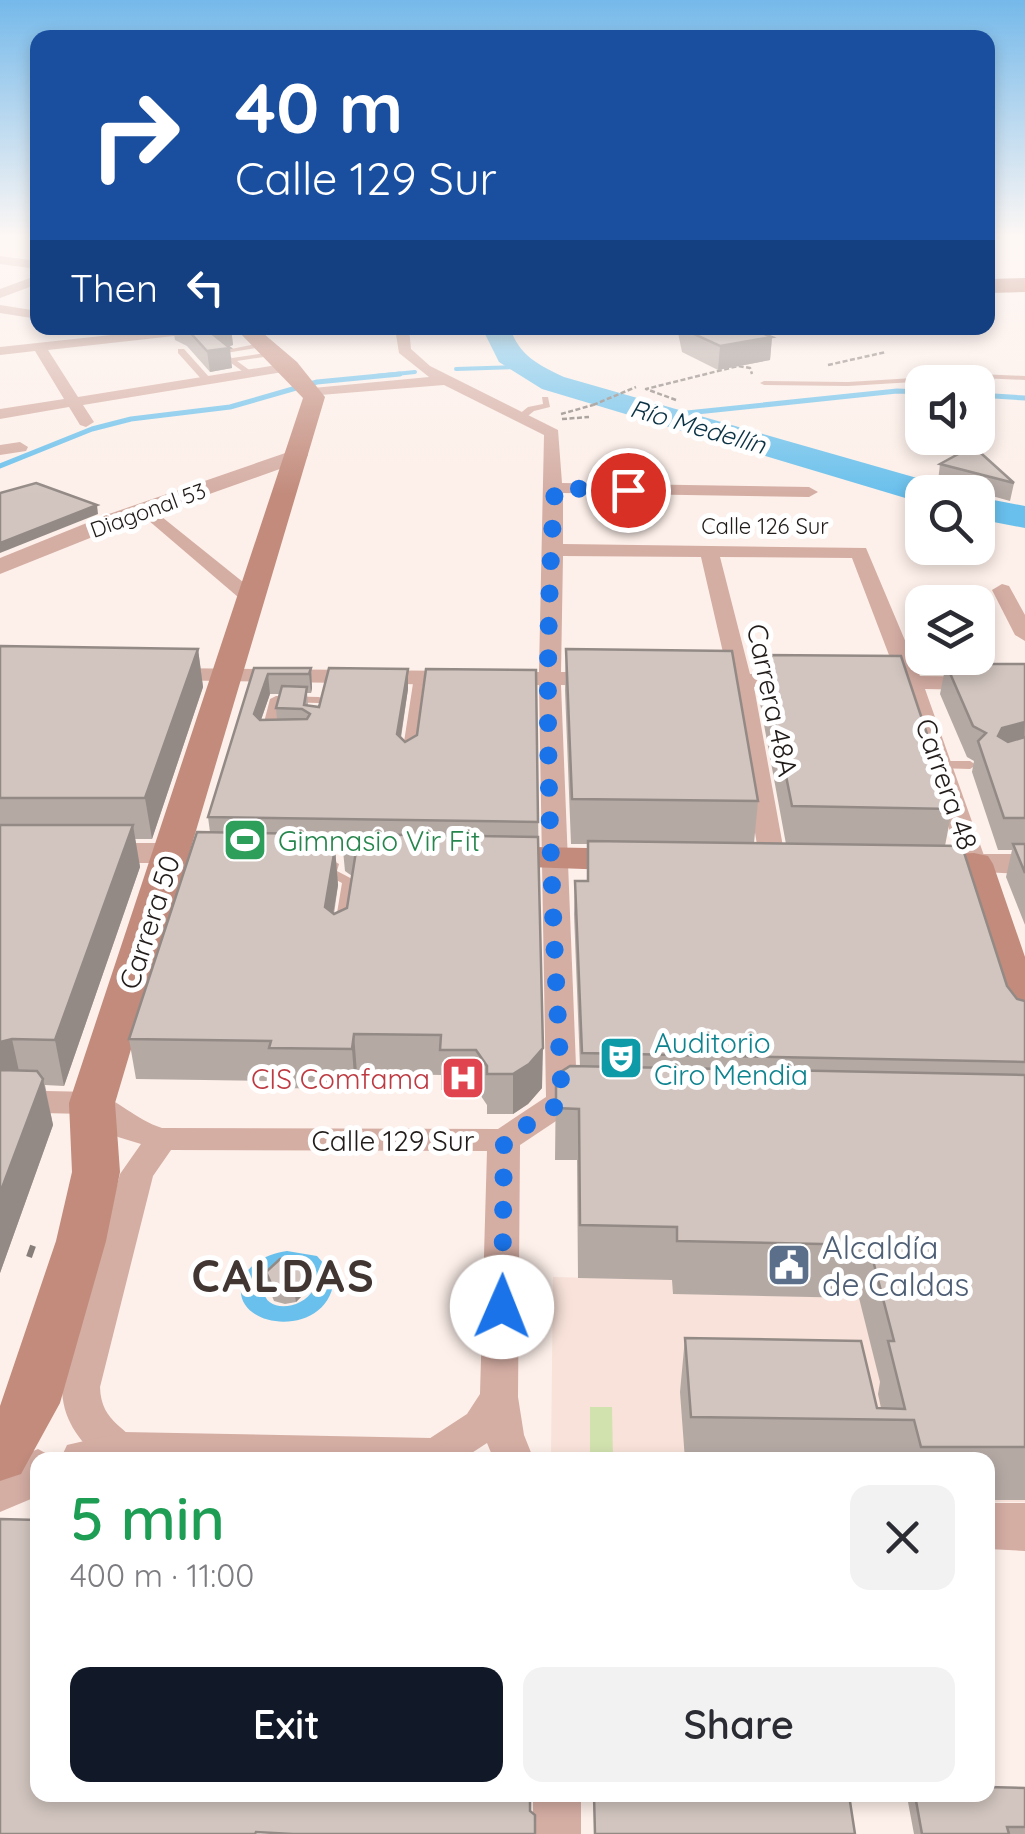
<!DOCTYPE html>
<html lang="en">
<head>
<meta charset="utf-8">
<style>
	body { margin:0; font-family:Quicksand,sans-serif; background:#f2f2f3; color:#2b2b33; height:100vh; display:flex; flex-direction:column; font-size:38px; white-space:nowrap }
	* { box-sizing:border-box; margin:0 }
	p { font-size:32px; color:#7c7c81 }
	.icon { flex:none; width:55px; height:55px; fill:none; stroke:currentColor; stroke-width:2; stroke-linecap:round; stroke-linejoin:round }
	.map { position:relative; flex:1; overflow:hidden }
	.side { position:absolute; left:30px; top:1452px; width:965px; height:350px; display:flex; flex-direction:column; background:#fff; border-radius:20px; box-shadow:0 5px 15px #0003 }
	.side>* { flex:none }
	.banner { position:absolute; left:30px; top:30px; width:965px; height:305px; border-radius:20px; box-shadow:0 5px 15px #0003; background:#1a4fa0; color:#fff; overflow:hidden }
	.controls { position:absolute; left:905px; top:365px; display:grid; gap:20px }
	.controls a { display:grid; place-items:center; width:90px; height:90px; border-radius:20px; background:#fff; box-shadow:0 5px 15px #0003; font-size:50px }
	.pin { position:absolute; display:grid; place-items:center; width:85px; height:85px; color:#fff; margin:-42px; border:5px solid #fff; border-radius:50%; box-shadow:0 2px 10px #0007 }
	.me { position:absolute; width:110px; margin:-55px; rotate:1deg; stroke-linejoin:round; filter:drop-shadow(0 0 8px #0008) }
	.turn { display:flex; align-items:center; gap:35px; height:210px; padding:0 40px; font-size:45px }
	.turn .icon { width:130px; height:130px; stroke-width:2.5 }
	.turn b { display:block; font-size:70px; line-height:85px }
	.then { display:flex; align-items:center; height:95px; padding:0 40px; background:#0003; gap:20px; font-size:38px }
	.round { display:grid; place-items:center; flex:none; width:105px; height:105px; border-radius:20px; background:#f2f2f3 }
	.head { display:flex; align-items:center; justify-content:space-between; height:170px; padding:0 40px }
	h1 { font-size:60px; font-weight:600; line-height:75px; color:#1e9e55 }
	.button { display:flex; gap:20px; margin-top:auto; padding:20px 40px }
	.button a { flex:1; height:115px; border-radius:20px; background:#111827; color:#fff; font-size:40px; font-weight:600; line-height:115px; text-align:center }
	.button a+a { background:#f2f2f3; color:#2b2b33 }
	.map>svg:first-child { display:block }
</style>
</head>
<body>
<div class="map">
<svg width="1025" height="1834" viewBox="0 0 1025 1834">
	<rect width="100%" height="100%" fill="#fdefe9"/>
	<path fill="#f8e2d9" d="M1025,1260V1502H988V1460H551L553,1277L628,1279Z"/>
	<path fill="#d2e2af" d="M590,1407H612L613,1460H590Z"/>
	<path fill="#69c0ec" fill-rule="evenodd" d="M287,1251L317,1256L334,1275C334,1342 224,1331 243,1279C251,1261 269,1254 287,1251ZM306,1271L314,1289C297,1317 249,1310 269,1276Z"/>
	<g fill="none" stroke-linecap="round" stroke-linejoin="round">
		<g stroke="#69c0ec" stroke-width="4">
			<path d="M456,369L518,367"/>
			<path d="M376,376L415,372"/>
		</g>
		<g stroke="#69c0ec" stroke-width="5">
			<path d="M978,395L1025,398"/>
			<path d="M658,416L897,391L922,392"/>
			<path d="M0,466L92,429L131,419L230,407L317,382L400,374"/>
		</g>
		<g fill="#69c0ec" fill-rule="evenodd">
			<path d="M482,328H510C519,355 538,365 564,377L938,484L943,492H922V502L912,500L542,389L499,362Z"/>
			<path d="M978,497L1025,506V528L978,519Z"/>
		</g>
		<g stroke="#877e7a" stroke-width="2.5" stroke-dasharray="5 2.5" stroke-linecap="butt">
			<path d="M828,365L886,352"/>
			<path d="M676,400L646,389L738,366L750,368L752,374"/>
			<path d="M593,405L636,387"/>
			<path d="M561,414L593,405"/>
			<path d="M562,419L589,417"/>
		</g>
		<path stroke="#877e7a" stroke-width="6" stroke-dasharray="12 6" stroke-linecap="butt" d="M29,1257L34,1243"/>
		<g fill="#d4ada3" fill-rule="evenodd">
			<path d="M266,342H269V346L226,353L232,358L279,351V355H276L237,361L252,372L253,374L249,376L216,352Z"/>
			<path d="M178,349H184L210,378V382H204L178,353Z"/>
			<path d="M979,374L1025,376V380L979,378L848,386L764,385L760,383L764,381L848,382Z"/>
			<path d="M542,397H548L550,407L534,411L524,419H518V415L528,407L543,404Z"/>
			<path d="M419,674L424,677L414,755L408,759L402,755L414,677Z"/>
			<path d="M276,696L319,697L325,700L319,703L281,702L273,734L271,736H263L261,734L270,699Z"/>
			<path d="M941,761H970L976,765L970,769L937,768L935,765Z"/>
			<path d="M332,860L339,864L337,871L356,881L349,925L342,929L335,925L342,883L323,873L325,864Z"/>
		</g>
		<g fill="#d4ada3" fill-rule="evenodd">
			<path d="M0,256L38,261V269L0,264Z"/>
			<path d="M38,275V284L0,298V289Z"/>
			<path d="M0,305L38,311V319L0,313Z"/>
			<path d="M176,328H217L210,332L48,350L78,397L289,363L296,367L289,371L83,405L94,422L86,427L80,425L69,407L0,419V409L64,399L35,351L0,355V347Z"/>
			<path d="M395,328H409L411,349L430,366L558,430L562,483L809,487L818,492L809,497L563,493V544L866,548L920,676L1025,677V691L925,689L987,864L974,872L961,864L902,689H877L866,682L877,675L897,676L852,558L720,557L750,674H794L805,681L794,688L754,687L786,863L773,871L760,863L731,687H702L691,680L702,673L728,674L701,557L563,556L561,672H604L615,679L604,686L561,685L577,1092L604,1095L609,1103L604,1111L568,1113L520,1145L518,1397L524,1435L534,1460H494L487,1443L461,1460H409L415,1448L467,1414L480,1394L487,1151L171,1150L153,1176L100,1387C101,1425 129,1425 143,1454L140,1460H101C78,1440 62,1418 62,1387L120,1174L141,1144L118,1137L85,1114L0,1112V1090L92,1092C118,1099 136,1120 162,1128L498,1129L546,1097L539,685H502L491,678L502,671L539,672L544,435L444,385L308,396V390L313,388L429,377L399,353Z"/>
			<path d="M20,442L28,447L26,451L0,455V445Z"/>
			<path d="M147,505L259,595V603H245L141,514V506Z"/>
			<path d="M1002,584L1009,586L1025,615V641L1015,635L992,590Z"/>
			<path d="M167,668L459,671L470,678L459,685L159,680L156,675L159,670Z"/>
			<rect x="533" y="1795" width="48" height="39"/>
		</g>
		<g fill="#d4ada3" fill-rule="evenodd">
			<path d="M297,449L305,450L308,455L305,460L125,524L0,574V558L109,514Z"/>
			<path d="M0,843H170L182,846L187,853L182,860L170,863H0Z"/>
			<path d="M974,854H1025V874L962,871L957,864L962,857Z"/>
			<path d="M123,1432L431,1438L449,1445L456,1460H60L67,1445Z"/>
			<path d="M38,1449L58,1460H38V1496L0,1512V1465Z"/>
			<path d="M988,1503H1025V1551L988,1549Z"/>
		</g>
		<g fill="#c28b7c" fill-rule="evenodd">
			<path d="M235,328H257L297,362L325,397L115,1103L120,1172L106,1241L60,1403L21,1474L0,1481V1406L56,1241L72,1172L69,1103L303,398Z"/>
			<path d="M487,846L639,849L652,852L658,860L652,868L639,871L474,865L468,857L474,849Z"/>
			<path d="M974,853L988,856L993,864L1025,957V1034L1010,1030L1003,1020L959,876L898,873L893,865L898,857Z"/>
		</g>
		<path fill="#ae6754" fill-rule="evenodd" d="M1025,278V292L988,293V279Z"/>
	</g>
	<g fill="#b5a9a4" fill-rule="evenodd">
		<path d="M173,328H231L233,345L228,346L232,368L210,372L187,346L175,340Z"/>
		<path d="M677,328H748L772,337L770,360L718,370L682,352Z"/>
		<path d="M940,464L1014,483L1010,501L938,481Z"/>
		<path d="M0,646L198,649L203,687L152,839H135L140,867L64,1086L45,1085L53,1125L0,1273Z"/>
		<path d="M566,649L758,801L754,843L786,844L758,692L762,655L952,809L945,846L1007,986L1017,999L1025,1001V1500H988V1460H685L680,1392L685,1338L881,1408L878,1394L880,1382L859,1298L673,1294L672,1280L578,1278L577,1160H555L556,1075L580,1066L574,914L575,881H587L588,844H571L565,690Z"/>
		<path d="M946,664H1025V925L1006,877L1012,850H998L972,772L974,761L967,757L940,694Z"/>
		<path d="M254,668H311L312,688L311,693H307L308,705L319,707L408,689L401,738L405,742L536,670L542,1088L528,1104L513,1114H487V1105L477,1090H441V1075L357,1073L355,1089L274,1088L273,1081L136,1079L129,1039L210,832L208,817ZM270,694H280L276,708L277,720H261ZM319,840H342L345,871L352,876L347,908L334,914L338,885L335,848Z"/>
		<path d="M307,1267L309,1289L296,1302L285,1304L274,1301L268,1286L266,1272Z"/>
		<path d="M1025,1788V1834H914L908,1802L910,1795H988Z"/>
	</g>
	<g fill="#938a86">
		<path d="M223,328H231L233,345L222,349L230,348L232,368L210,372L207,351L210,332Z"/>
		<path d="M772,337L770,360L718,370L720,346Z"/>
		<path d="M97,505L98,514L0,553V543Z"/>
		<path d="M198,649L203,687L152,839L145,798Z"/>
		<path d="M311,668L312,688L311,693L309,674Z"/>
		<path d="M408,669V689L398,754L397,734Z"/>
		<path d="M268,674L270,694L256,734L254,714Z"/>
		<path d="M1025,722L1024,751L998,736L1002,728Z"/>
		<path d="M133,825L140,867L64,1086L55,1040Z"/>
		<path d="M335,848L338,885L328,944L325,907Z"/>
		<path d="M354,1034L357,1073L355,1089L352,1049Z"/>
		<path d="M12,1039L22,1085L0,1089V1042Z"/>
		<path d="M543,1048L542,1088L528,1104L513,1114V1074Z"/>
		<path d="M43,1079L53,1125L0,1273V1193Z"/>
		<path d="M308,1275L309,1289L296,1302L294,1289Z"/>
	</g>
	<g fill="#d2c5bf" stroke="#938a86" stroke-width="2.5">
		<path d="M186,328H223L210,332L230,348L207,351Z"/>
		<path d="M683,328H748L772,337L720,346L683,329Z"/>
		<path d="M973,446L1014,483L940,464Z"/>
		<path d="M36,483L97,505L0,543V493Z"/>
		<path d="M0,646L198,649L145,798H0Z"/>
		<path d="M566,649L732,651L758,801L572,799Z"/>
		<path d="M762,655L901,656L952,809L792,806Z"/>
		<path d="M946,664H1025V722L1002,728L998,736L1008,742L1025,737V818H1004L978,741L986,733L973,726Z"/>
		<path d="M254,668H311L309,674H268L254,714L260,720L307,719L310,714L302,709L276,708L282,686L307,687L304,705L319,707L329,668L408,669L397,734L405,742L417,735L426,669L536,670L538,822L208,817Z"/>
		<path d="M0,825H133L55,1040L12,1039L0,1042Z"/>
		<path d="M197,832L317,834L318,840L335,848L325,907L334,914L347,908L357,845L342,834L538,837L543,1048L529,1064L513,1074H487V1066L476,1050H440L441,1035L354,1034L352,1049L269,1048L271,1041L129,1039Z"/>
		<path d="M588,841L962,846L1007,986L1017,999L1025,1001V1062L582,1053L575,881H588Z"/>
		<path d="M1013,844H1025V873Z"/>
		<path d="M570,1066L1025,1075V1447H921L914,1420L691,1417L685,1338L861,1341L877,1408L905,1409L888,1341H894L869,1245L677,1241V1227L580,1225L579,1109L556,1108V1075Z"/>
		<path d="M0,1070L37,1071L43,1079L0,1193Z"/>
		<path d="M291,1258L307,1267L308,1275L294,1289L283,1290L273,1288L266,1272L280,1259Z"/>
		<path d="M0,1519L38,1520V1795H530V1811L535,1815V1834H293L256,1832L255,1834H0Z"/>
		<path d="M988,1787L1025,1788V1827H1007L1009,1834H922L915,1795H988Z"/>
		<path d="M594,1795H849L855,1834H595Z"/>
	</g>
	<linearGradient id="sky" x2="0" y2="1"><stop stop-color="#75b9ea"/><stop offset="0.48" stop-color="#fef8f5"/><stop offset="1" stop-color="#fef8f5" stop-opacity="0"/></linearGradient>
	<rect width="1025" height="495" fill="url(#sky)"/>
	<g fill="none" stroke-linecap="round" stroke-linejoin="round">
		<path stroke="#1a73e8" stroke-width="18" stroke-dasharray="0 32.4" d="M502,1307L504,1140L562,1102C552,899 540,692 555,488L628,490"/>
	</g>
	<defs>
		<symbol id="stadium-square" viewBox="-11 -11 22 22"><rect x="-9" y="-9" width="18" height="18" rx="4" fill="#2e9e5b" stroke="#fff"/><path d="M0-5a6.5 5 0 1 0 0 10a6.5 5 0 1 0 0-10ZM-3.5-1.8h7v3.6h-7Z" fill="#fff"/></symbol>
		<symbol id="theatre-square" viewBox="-11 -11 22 22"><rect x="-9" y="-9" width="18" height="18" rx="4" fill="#0f9aa8" stroke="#fff"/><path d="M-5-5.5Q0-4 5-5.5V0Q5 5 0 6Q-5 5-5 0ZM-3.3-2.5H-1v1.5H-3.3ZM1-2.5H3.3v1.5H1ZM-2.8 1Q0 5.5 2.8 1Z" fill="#fff"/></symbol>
		<symbol id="hospital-square" viewBox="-11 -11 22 22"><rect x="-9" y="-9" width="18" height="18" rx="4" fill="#e0444e" stroke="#fff"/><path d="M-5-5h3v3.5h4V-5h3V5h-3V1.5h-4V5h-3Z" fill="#fff"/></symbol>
		<symbol id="civic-square" viewBox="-11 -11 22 22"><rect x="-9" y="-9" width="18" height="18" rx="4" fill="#5c6f8a" stroke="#fff"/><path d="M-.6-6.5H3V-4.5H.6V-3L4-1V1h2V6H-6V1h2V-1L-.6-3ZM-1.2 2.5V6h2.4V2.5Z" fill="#fff"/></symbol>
	</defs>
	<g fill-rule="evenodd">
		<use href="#stadium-square" x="220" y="815" width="50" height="50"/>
		<use href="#theatre-square" x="596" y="1033" width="50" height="50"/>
		<use href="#hospital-square" x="438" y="1053" width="50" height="50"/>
		<use href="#civic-square" x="764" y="1240" width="50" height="50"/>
	</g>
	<g text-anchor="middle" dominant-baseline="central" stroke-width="10" stroke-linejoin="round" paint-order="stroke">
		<g font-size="22" fill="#211c1a" stroke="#fff">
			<text transform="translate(148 510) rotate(-20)">Diagonal 53</text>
			<text x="765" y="526">Calle 126 Sur</text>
		</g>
		<g font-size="25" font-style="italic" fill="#093244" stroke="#fff">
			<text transform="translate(698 426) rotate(16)">Río Medellín</text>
		</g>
		<g font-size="28" fill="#211c1a" stroke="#fff">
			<text transform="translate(773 700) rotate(78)">Carrera 48A</text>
			<text transform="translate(947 784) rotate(71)">Carrera 48</text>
			<text transform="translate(149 922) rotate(-72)">Carrera 50</text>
			<text x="393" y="1140">Calle 129 Sur</text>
		</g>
		<g font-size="28" fill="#27864d" stroke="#fff" text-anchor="start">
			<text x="278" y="840">Gimnasio Vir Fit</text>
		</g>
		<g font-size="28" fill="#0d838f" stroke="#fff" text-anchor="start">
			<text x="654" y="1042">Auditorio<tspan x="654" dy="32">Ciro Mendia</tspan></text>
		</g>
		<g font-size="28" fill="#be3a42" stroke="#fff" text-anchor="end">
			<text x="430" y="1078">CIS Comfama</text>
		</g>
		<g font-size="32" fill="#4e5e75" stroke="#fff" text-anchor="start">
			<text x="822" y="1247">Alcaldía<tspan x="822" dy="37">de Caldas</tspan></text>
		</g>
		<g font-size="45" font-weight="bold" letter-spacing="2.5" fill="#413632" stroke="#fff">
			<text x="284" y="1275">CALDAS</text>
		</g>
	</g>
</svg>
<div class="controls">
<a><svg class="icon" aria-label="sound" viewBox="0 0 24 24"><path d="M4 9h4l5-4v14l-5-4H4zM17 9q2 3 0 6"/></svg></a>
<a><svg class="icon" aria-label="search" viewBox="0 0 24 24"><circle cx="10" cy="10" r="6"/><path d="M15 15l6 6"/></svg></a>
<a><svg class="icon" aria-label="layers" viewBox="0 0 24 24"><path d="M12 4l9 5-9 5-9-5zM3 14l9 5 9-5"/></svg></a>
</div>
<div class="pin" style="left:628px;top:490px;background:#d93025"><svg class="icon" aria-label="arrive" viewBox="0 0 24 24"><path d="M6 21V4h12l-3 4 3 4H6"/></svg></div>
<svg class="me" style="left:502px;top:1307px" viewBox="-20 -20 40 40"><circle r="19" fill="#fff"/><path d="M0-13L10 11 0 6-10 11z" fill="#1a73e8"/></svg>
<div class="banner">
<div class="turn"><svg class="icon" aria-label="right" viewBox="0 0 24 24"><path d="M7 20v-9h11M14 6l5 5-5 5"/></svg><div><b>40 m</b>Calle 129 Sur</div></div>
<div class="then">Then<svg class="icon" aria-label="left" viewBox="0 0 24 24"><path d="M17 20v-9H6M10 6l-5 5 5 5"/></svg></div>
</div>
<section class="side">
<div class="head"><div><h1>5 min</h1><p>400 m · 11:00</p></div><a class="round"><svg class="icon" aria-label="close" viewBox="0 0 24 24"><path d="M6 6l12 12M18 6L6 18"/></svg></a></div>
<div class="button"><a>Exit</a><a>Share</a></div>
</section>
</div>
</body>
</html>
